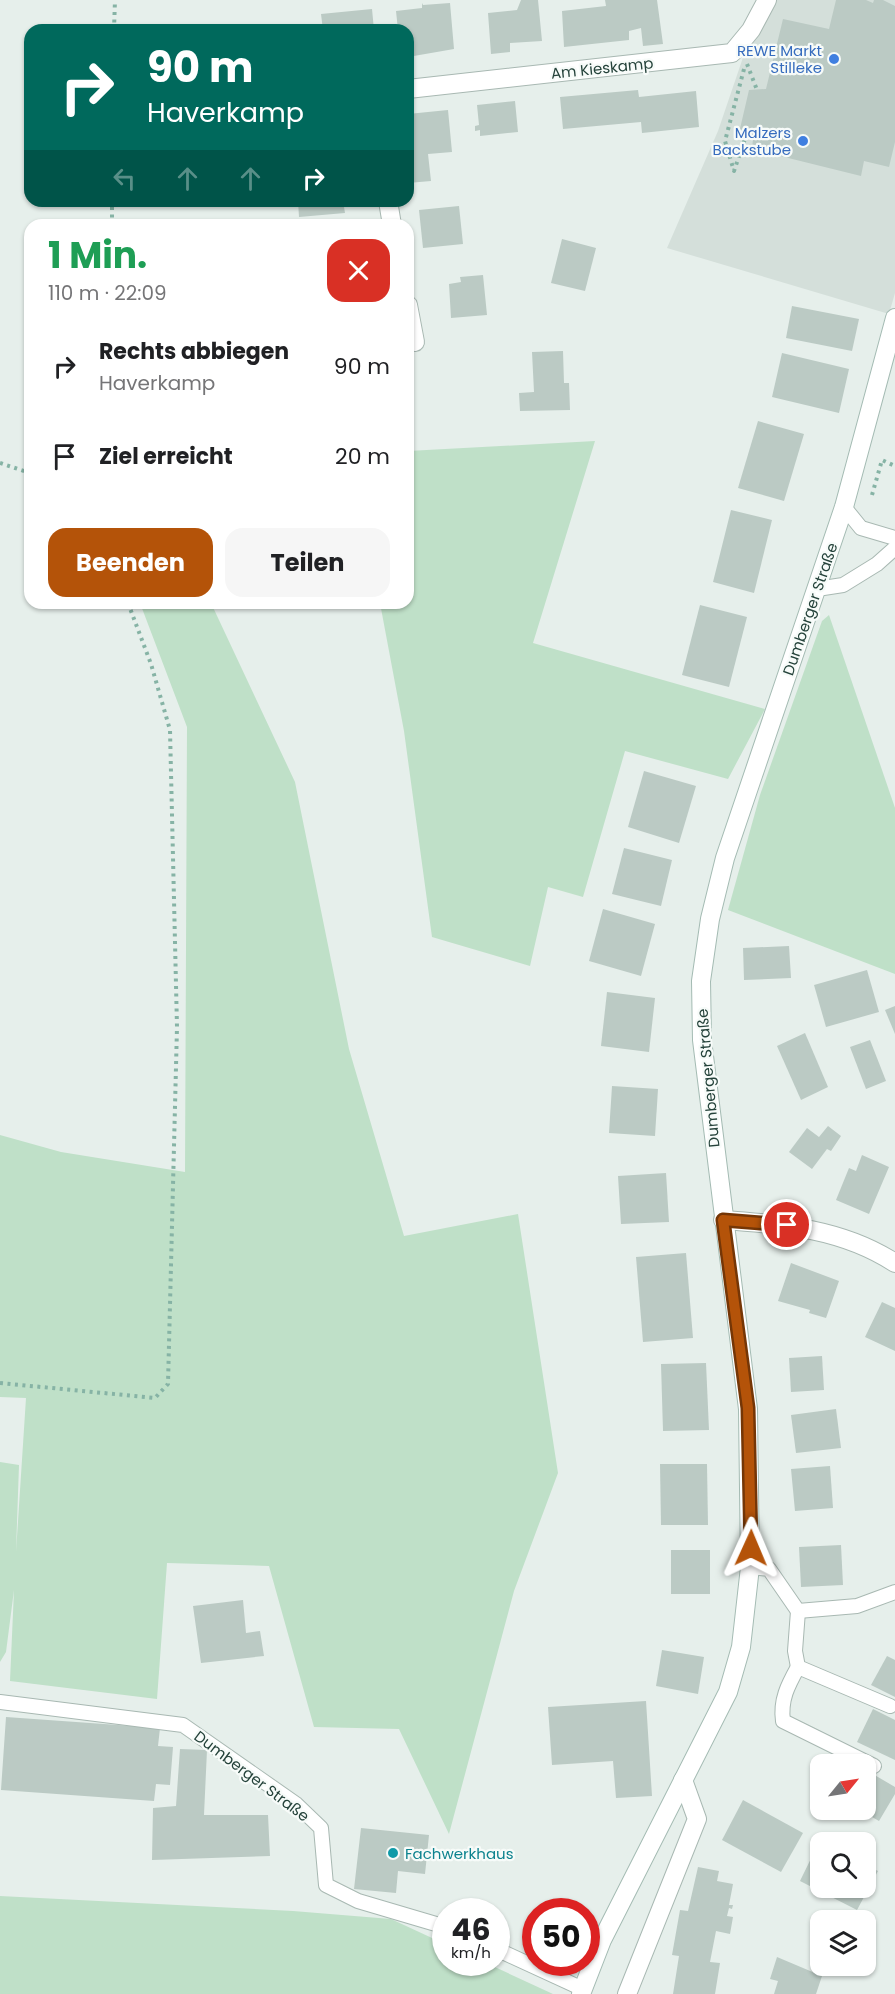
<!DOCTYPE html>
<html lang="de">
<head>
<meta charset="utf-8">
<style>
	body { margin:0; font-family:Poppins,sans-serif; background:#f6f6f6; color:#202124; height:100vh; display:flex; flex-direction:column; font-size:22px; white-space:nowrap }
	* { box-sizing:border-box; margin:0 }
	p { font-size:20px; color:#757577 }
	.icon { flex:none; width:33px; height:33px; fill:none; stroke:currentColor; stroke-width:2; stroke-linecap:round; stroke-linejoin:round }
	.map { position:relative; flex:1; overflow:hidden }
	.side { position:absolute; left:24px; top:219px; width:390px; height:390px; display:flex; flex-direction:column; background:#fff; border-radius:18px; box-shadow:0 2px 4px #0004 }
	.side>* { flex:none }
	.guide { position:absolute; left:24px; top:24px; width:390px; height:183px; border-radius:18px; box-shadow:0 2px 4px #0004; background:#00695c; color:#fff; overflow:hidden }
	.needle { width:39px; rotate:60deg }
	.buttons { position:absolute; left:810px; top:1754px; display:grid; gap:12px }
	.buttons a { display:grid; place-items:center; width:66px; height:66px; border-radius:12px; background:#fff; box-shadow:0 2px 4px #0004; font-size:30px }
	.speed { position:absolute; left:432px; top:1898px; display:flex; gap:12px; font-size:30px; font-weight:700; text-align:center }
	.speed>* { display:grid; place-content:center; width:78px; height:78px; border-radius:50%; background:#fff; box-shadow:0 2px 4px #0004; line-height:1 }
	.speed small { font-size:15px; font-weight:400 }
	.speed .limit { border:9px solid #d22; background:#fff; color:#111 }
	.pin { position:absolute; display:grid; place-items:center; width:51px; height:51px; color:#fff; margin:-26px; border:3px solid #fff; border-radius:50%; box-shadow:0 2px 6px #0007 }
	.me { position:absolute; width:66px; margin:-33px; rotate:1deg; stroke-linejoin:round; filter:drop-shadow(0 0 4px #0008) }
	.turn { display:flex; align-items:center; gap:21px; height:126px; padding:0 24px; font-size:27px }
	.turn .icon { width:78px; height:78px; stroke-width:2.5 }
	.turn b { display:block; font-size:42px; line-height:51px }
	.lanes { display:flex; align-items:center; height:57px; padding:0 24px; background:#0003; justify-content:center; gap:30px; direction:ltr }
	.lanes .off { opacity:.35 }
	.round { display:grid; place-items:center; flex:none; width:63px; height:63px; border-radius:18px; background:#f6f6f6 }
	.summary { display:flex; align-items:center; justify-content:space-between; height:102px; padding:0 24px }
	h1 { font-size:36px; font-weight:700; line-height:45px; color:#1e9e55 }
	.primary-button { display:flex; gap:12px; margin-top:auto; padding:12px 24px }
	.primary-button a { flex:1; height:69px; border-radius:18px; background:#b45309; color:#fff; font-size:24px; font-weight:700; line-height:69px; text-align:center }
	.primary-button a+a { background:#f6f6f6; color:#202124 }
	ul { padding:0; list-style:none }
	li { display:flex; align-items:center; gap:18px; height:90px; padding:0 24px }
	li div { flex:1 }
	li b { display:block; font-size:22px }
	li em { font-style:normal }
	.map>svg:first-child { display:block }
</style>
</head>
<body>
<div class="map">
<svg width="895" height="1994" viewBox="0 0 895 1994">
	<rect width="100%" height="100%" fill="#e6efeb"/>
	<path fill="#d4dfda" d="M768,0H895V293L889,314L667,248L718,131L752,31Z"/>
	<g fill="#bfe0c8">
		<path d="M595,441L533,643L765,709L728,779L625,751L583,897L548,887L530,966L432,937L404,731L380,603H408V451Z"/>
		<path d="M140,603H211L295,782L349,1049L404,1236L518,1214L558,1473L514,1591L449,1834L399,1729L314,1727L269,1566L167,1563L157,1699L10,1681L14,1590L6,1652L0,1662V1462L19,1465L16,1552L26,1398L0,1397V1135L61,1152L185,1172L187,727Z"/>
		<path d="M829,615L895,808V974L728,910L760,795L822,621Z"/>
		<path d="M0,1896L293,1911L391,1919L445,1944L446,1962H484L553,1994H0Z"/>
	</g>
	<g fill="#bbcac4">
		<path d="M521,0H538L542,41L510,43V52L491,54L488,13L517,10Z"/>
		<path d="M605,0H657L663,44L643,46L641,28L629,31V40L564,47L562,11L606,6Z"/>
		<path d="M836,0H866L873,3L874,0H883L895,6V142L889,167L864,161L861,176L752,149L753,139L739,133L749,90L766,89L783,19L829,29Z"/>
		<path d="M422,3L423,5L450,3L454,49L408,57V30H398L396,11L422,8Z"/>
		<path d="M372,9L374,30H323L321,14Z"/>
		<path d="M638,90L639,97L696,91L699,127L642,133L641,122L563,129L560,97Z"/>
		<path d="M515,101L518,132L480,136V130L475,131V126L479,125L477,105Z"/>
		<path d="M448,110L452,152L428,154L431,181L408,183V114Z"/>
		<path d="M298,201H343L345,213L299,217Z"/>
		<path d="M459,206L463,244L423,248L419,210Z"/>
		<path d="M562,239L596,248L585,291L551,283Z"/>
		<path d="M483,275L487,315L451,318L449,284L461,282L460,277Z"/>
		<path d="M792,306L859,319L852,351L786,338Z"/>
		<path d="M563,351L564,383H569L570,410L520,411L519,393L534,392L532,352Z"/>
		<path d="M782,353L849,369L839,413L772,397Z"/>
		<path d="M758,421L804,434L784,501L738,488Z"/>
		<path d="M731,510L772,520L754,593L713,582Z"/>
		<path d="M700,605L747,617L729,687L682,675Z"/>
		<path d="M644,771L696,786L679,843L628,827Z"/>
		<path d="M624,848L672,860L661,906L612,894Z"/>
		<path d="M603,909L655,924L641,976L589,961Z"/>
		<path d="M789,946L791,978L744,980L743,948Z"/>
		<path d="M867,970L879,1012L826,1027L814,985Z"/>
		<path d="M607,992L655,998L649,1052L601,1046Z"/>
		<path d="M895,1006V1034L885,1010Z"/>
		<path d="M805,1033L828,1087L801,1100L777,1046Z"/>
		<path d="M870,1040L886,1081L866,1089L850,1047Z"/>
		<path d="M612,1086L658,1089L655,1136L609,1133Z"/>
		<path d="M828,1126L841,1136L831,1151L827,1149L812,1169L789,1152L807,1128L819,1137Z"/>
		<path d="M862,1155L889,1167L869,1214L836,1200L849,1168L856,1171Z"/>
		<path d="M666,1173L669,1222L621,1224L618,1176Z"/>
		<path d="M686,1253L693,1338L643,1342L636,1257Z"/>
		<path d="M791,1263L839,1281L826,1318L809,1313L810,1310L778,1301Z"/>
		<path d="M882,1302L895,1308V1351L865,1337Z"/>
		<path d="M822,1356L824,1390L791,1392L789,1358Z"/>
		<path d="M706,1363L709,1430L663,1431L661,1364Z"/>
		<path d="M836,1409L841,1448L796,1453L791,1415Z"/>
		<path d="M660,1464H707L708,1525H661Z"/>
		<path d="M830,1466L833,1508L795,1511L791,1469Z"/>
		<path d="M841,1545L843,1585L801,1587L799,1547Z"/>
		<rect x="671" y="1550" width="39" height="44"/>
		<path d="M243,1600L246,1633L260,1631L264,1656L201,1663L193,1606Z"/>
		<path d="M662,1650L704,1657L698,1694L656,1686Z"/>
		<path d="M887,1656L895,1660V1697L871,1685Z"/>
		<path d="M646,1701L652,1796L616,1798L613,1761L552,1765L548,1707Z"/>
		<path d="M873,1709L895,1720V1760L857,1742Z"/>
		<path d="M6,1717L160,1728L158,1746L173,1747L170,1785L156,1784L154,1801L1,1790Z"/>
		<path d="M180,1749L207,1750L204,1815H268L270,1856L152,1860L153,1808L176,1806Z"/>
		<path d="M866,1770L895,1787V1794L879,1821L858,1809H866Z"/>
		<path d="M743,1800L803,1833L781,1872L722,1840Z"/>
		<path d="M361,1828L429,1835L425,1874L398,1871L396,1893L354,1889Z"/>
		<path d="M820,1840V1887H866V1865L878,1871L857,1910L800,1881Z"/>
		<path d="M698,1867L719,1871L717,1881L733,1884L729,1905H733L732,1909L729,1908L727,1916L733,1917L730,1934L716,1931L710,1962L720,1963L715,1994H673L679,1956L672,1955L680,1910L688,1911Z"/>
		<path d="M777,1957L822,1976L816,1994H774L778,1981L770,1979Z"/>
	</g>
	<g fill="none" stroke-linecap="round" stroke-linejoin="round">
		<defs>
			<g id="service">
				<path d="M844,507L861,528L895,538"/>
				<path d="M817,589L843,585L877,564L895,548"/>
				<path d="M750,1567L769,1569L798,1611L857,1606L895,1592"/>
				<path d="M798,1611L795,1651L798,1667L890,1706"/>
				<path d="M798,1667C788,1685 780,1700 783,1721L874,1766"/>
				<path d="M0,1702L183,1725L296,1804L321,1828L326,1885L358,1901L446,1927"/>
				<path d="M496,1949L583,1989"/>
			</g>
			<g id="minor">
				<path d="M408,89L732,53L751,30L767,0"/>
				<path d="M388,201L392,225"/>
				<path d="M408,305L415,342"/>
				<path d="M723,1220C783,1224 843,1229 895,1263"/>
				<path d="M627,1994L697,1819L683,1780"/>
			</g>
			<path id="secondary" d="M581,1994L602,1940L728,1692L741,1647L750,1567L748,1409L702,1040L701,981L710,919L725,858L844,507L895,318"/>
		</defs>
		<use href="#service" stroke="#a8b8b2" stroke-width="16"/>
		<use href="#minor" stroke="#a8b8b2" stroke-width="20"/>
		<use href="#secondary" stroke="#a4bbb3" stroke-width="20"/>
		<g stroke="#86b3a5" stroke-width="4" stroke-dasharray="3 4.5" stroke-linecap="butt">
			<path d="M114,30L115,0"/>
			<path d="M747,64L757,90"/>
			<path d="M744,69L725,141L734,171L746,136"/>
			<path d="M112,225V201"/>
			<path d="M0,463L30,473"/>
			<path d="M872,495L882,460L895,466"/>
			<path d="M0,1383L155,1398L168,1384L177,1027L170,730L151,664L128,603"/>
		</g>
		<use href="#service" stroke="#fff" stroke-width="14"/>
		<use href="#minor" stroke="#fff" stroke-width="18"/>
		<use href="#secondary" stroke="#fff" stroke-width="18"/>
	</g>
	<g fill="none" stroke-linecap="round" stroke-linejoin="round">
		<defs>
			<path id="route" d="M751,1548L748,1408L723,1220L787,1225"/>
		</defs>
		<use href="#route" stroke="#753606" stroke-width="15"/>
		<use href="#route" stroke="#b45309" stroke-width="10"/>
	</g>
	<g fill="#3f7fe0" stroke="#f7fbf9" stroke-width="2">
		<circle cx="834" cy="59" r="6"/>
		<circle cx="803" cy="141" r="6"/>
	</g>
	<circle fill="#0f9aa8" stroke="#f7fbf9" stroke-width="2" cx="393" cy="1853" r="6"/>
	<g text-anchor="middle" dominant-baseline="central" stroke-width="4.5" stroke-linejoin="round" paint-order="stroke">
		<g font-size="15" fill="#366cbe" stroke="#f7fbf9" text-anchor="end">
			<text x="822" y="50">REWE Markt<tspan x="822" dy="17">Stilleke</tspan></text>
			<text x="791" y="132">Malzers<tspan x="791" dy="17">Backstube</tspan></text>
		</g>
		<g font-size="15" fill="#24423a" stroke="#f7fbf9">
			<text transform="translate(602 68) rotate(-6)">Am Kieskamp</text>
			<text transform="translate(810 609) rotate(-71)">Dumberger Straße</text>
			<text transform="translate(708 1078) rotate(-95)">Dumberger Straße</text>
			<text transform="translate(252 1776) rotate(37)">Dumberger Straße</text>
		</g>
		<g font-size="15" fill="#0d838f" stroke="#f7fbf9" text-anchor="start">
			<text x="405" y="1853">Fachwerkhaus</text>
		</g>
	</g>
</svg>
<div class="buttons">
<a><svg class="needle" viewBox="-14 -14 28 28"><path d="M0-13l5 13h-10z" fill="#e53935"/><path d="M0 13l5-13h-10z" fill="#757577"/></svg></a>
<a><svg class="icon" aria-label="search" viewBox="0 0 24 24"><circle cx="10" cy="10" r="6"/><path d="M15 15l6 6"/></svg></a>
<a><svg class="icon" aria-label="layers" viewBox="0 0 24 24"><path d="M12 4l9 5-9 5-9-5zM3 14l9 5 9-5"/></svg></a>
</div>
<div class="speed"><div>46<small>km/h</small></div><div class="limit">50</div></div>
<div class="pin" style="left:787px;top:1225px;background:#d93025"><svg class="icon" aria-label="arrive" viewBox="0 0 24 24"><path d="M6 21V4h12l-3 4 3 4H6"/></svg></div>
<svg class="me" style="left:751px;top:1548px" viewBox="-20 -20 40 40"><path d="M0-17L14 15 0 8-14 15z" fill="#b45309" stroke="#fff" stroke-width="4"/></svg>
<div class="guide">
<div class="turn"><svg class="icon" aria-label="right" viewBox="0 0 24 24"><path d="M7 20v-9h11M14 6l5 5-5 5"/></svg><div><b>90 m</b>Haverkamp</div></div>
<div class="lanes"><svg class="icon off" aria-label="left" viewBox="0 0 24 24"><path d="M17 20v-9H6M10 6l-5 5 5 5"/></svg><svg class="icon off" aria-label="ahead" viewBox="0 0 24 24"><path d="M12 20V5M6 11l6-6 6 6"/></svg><svg class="icon off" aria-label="ahead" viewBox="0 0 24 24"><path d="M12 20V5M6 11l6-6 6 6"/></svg><svg class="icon" aria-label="right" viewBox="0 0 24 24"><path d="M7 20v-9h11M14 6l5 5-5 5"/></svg></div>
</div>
<section class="side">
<div class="summary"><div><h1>1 Min.</h1><p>110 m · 22:09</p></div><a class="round" style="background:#d93025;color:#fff"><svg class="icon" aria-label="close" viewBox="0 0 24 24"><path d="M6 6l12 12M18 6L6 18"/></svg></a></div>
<ul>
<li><svg class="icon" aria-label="right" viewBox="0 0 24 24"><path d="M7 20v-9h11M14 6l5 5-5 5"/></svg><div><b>Rechts abbiegen</b><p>Haverkamp</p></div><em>90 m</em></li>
<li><svg class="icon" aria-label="arrive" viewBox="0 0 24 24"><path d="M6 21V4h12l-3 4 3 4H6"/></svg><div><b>Ziel erreicht</b></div><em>20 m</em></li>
</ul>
<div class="primary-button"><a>Beenden</a><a>Teilen</a></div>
</section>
</div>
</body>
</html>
